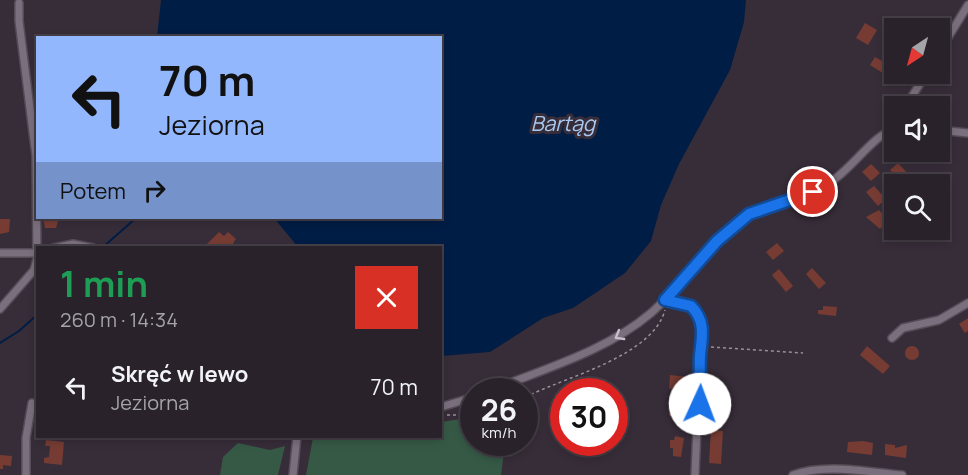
<!DOCTYPE html>
<html lang="pl">
<head>
<meta charset="utf-8">
<style>
	body { margin:0; font-family:Manrope,sans-serif; background:#352f37; color:#f1f3f6; height:100vh; display:flex; flex-direction:column; font-size:22px; white-space:nowrap }
	* { box-sizing:border-box; margin:0 }
	p { font-size:20px; color:#a5a4a9 }
	.icon { flex:none; width:33px; height:33px; fill:none; stroke:currentColor; stroke-width:2; stroke-linecap:round; stroke-linejoin:round }
	.map { position:relative; flex:1; overflow:hidden }
	.drawer { position:absolute; left:36px; top:246px; width:406px; height:192px; display:flex; flex-direction:column; background:#29222b; border-radius:0px; box-shadow:0 3px 9px #0003,0 0 0 2px #453f47 }
	.drawer>* { flex:none }
	.guide { position:absolute; left:36px; top:36px; width:406px; height:183px; border-radius:0px; box-shadow:0 3px 9px #0003,0 0 0 2px #453f47; background:#93b7fd; color:#111; overflow:hidden }
	.needle { width:39px; rotate:216deg }
	.buttons { position:absolute; left:884px; top:18px; display:grid; gap:12px }
	.buttons a { display:grid; place-items:center; width:66px; height:66px; border-radius:0px; background:#29222b; box-shadow:0 3px 9px #0003,0 0 0 2px #453f47; font-size:30px }
	.speed { position:absolute; left:460px; top:378px; display:flex; gap:12px; font-size:30px; font-weight:700; text-align:center }
	.speed>* { display:grid; place-content:center; width:78px; height:78px; border-radius:50%; background:#29222b; box-shadow:0 3px 9px #0003,0 0 0 2px #453f47; line-height:1 }
	.speed small { font-size:15px; font-weight:400 }
	.speed .limit { border:9px solid #d22; background:#fff; color:#111 }
	.pin { position:absolute; display:grid; place-items:center; width:51px; height:51px; color:#fff; margin:-26px; border:3px solid #fff; border-radius:50%; box-shadow:0 2px 6px #0007 }
	.me { position:absolute; width:66px; margin:-33px; rotate:2deg; stroke-linejoin:round; filter:drop-shadow(0 0 4px #0008) }
	.turn { display:flex; align-items:center; gap:21px; height:126px; padding:0 24px; font-size:27px }
	.turn .icon { width:78px; height:78px; stroke-width:2.5 }
	.turn b { display:block; font-size:42px; line-height:51px }
	.then { display:flex; align-items:center; height:57px; padding:0 24px; background:#0003; gap:12px; font-size:22px }
	.round { display:grid; place-items:center; flex:none; width:63px; height:63px; border-radius:0px; background:#352f37 }
	.summary { display:flex; align-items:center; justify-content:space-between; height:102px; padding:0 24px }
	h1 { font-size:36px; font-weight:700; line-height:45px; color:#1e9e55 }
	ul { padding:0; list-style:none }
	li { display:flex; align-items:center; gap:18px; height:78px; padding:0 24px }
	li div { flex:1 }
	li b { display:block; font-size:22px }
	li em { font-style:normal }
	.map>svg:first-child { display:block }
</style>
</head>
<body>
<div class="map">
<svg width="968" height="475" viewBox="0 0 968 475">
	<rect width="100%" height="100%" fill="#372d39"/>
	<g fill="#365946">
		<path d="M474,417V442L505,443L501,475H306L313,438L441,436V422Z"/>
		<path d="M238,443L270,450L285,446L278,475H220L223,457Z"/>
	</g>
	<path fill="#001d45" d="M161,0H746L744,22L730,70L679,164L661,205L651,241L625,273L573,308L543,318L490,352L441,356V248L298,247L274,218H441V38L157,37Z"/>
	<g fill="none" stroke-linecap="round" stroke-linejoin="round">
		<g stroke="#001d45" stroke-width="2">
			<path d="M103,247L136,218"/>
			<path d="M0,343L19,331L38,314"/>
		</g>
	</g>
	<g fill="#763c33">
		<path d="M865,23L877,30L868,45L856,38Z"/>
		<path d="M875,57L891,66L886,75L870,65Z"/>
		<path d="M898,163L911,177L903,184L890,170Z"/>
		<path d="M871,164L880,173L871,181L862,172Z"/>
		<path d="M874,186L886,199L878,206L866,192Z"/>
		<path d="M879,210L889,221L880,229L866,217Z"/>
		<path d="M43,218H59L56,228H45Z"/>
		<path d="M0,219H10L9,232L0,234Z"/>
		<path d="M219,232L224,236L228,232L236,239L233,243L238,248H209L206,245Z"/>
		<path d="M777,243L784,251L773,260L766,252Z"/>
		<path d="M812,268L826,283L819,289L806,274Z"/>
		<path d="M779,269L793,286L786,292L772,275Z"/>
		<path d="M823,306L837,307L836,316L818,314V310H823Z"/>
		<path d="M968,318V331L965,333L959,324Z"/>
		<path d="M867,346L890,366L883,374L860,355Z"/>
		<circle cx="912" cy="353" r="7"/>
		<path d="M670,375L689,377L688,388L669,389Z"/>
		<path d="M670,406L687,408L686,418L669,416Z"/>
		<path d="M711,430L723,431L721,464L709,463Z"/>
		<path d="M675,436L684,438L681,457L673,456V448H670V440H674Z"/>
		<path d="M46,440L64,442L62,465L44,463V458L49,457L50,446H45Z"/>
		<path d="M863,441L873,443L872,455L847,452L848,442Z"/>
		<path d="M885,444L895,445V448L907,445L906,458L885,455Z"/>
		<path d="M0,455L12,456L11,466L3,465V469H0Z"/>
	</g>
	<g fill="none" stroke-linecap="round" stroke-linejoin="round">
		<defs>
			<g id="street">
				<path d="M939,52L968,5"/>
				<path d="M906,106L926,74"/>
				<path d="M939,130L968,133"/>
				<path d="M54,248L73,244L93,248"/>
				<path d="M0,253H38"/>
				<path d="M665,300C673,302 682,303 689,306C707,313 704,340 700,354L695,475"/>
				<path d="M0,309L34,270L37,259L36,156L19,21V3"/>
				<path d="M892,338L903,328L939,320L968,303"/>
				<path d="M487,392C543,369 605,352 651,313C686,283 709,240 747,215C773,199 806,198 832,181C853,167 873,136 894,129"/>
				<path d="M441,407L474,397"/>
				<path d="M26,475V438L32,403"/>
				<path d="M293,475L297,436"/>
				<path d="M793,475C825,463 868,472 902,475"/>
			</g>
		</defs>
		<use href="#street" stroke="#544c56" stroke-width="10"/>
		<g stroke="#99909a" stroke-width="1.5" stroke-dasharray="3 3" stroke-linecap="butt">
			<path d="M711,347L803,353"/>
			<path d="M525,393L532,394C570,376 653,355 665,310"/>
			<path d="M441,415H460L474,409"/>
		</g>
		<use href="#street" stroke="#7a6f7d" stroke-width="7"/>
	</g>
	<defs><path id="oneway-chevron" d="M-2-3.5L2.5 0L-2 3.5" fill="none" stroke-width="1.6" stroke-linecap="round" stroke-linejoin="round" transform="scale(1.5)"/></defs>
	<use stroke="#c6bec8" href="#oneway-chevron" transform="translate(619 336) rotate(150)"/>
	<g fill="none" stroke-linecap="round" stroke-linejoin="round">
		<defs>
			<path id="route" d="M700,404C701,388 699,371 700,355C702,337 706,321 691,306L665,300L717,241L749,214L813,192"/>
		</defs>
		<use href="#route" stroke="#114b97" stroke-width="15"/>
		<use href="#route" stroke="#1a73e8" stroke-width="10"/>
	</g>
	<g text-anchor="middle" dominant-baseline="central" stroke-width="6" stroke-linejoin="round" paint-order="stroke">
		<g font-size="21" font-style="italic" fill="#a9c8f1" stroke="#372d39">
			<text x="563" y="123">Bartąg</text>
		</g>
	</g>
</svg>
<div class="buttons">
<a><svg class="needle" viewBox="-14 -14 28 28"><path d="M0-13l5 13h-10z" fill="#e53935"/><path d="M0 13l5-13h-10z" fill="#a5a4a9"/></svg></a>
<a><svg class="icon" aria-label="sound" viewBox="0 0 24 24"><path d="M4 9h4l5-4v14l-5-4H4zM17 9q2 3 0 6"/></svg></a>
<a><svg class="icon" aria-label="search" viewBox="0 0 24 24"><circle cx="10" cy="10" r="6"/><path d="M15 15l6 6"/></svg></a>
</div>
<div class="speed"><div>26<small>km/h</small></div><div class="limit">30</div></div>
<div class="pin" style="left:813px;top:192px;background:#d93025"><svg class="icon" aria-label="arrive" viewBox="0 0 24 24"><path d="M6 21V4h12l-3 4 3 4H6"/></svg></div>
<svg class="me" style="left:700px;top:404px" viewBox="-20 -20 40 40"><circle r="19" fill="#fff"/><path d="M0-13L10 11 0 6-10 11z" fill="#1a73e8"/></svg>
<div class="guide">
<div class="turn"><svg class="icon" aria-label="left" viewBox="0 0 24 24"><path d="M17 20v-9H6M10 6l-5 5 5 5"/></svg><div><b>70 m</b>Jeziorna</div></div>
<div class="then">Potem<svg class="icon" aria-label="right" viewBox="0 0 24 24"><path d="M7 20v-9h11M14 6l5 5-5 5"/></svg></div>
</div>
<section class="drawer">
<div class="summary"><div><h1>1 min</h1><p>260 m · 14:34</p></div><a class="round" style="background:#d93025;color:#fff"><svg class="icon" aria-label="close" viewBox="0 0 24 24"><path d="M6 6l12 12M18 6L6 18"/></svg></a></div>
<ul>
<li><svg class="icon" aria-label="left" viewBox="0 0 24 24"><path d="M17 20v-9H6M10 6l-5 5 5 5"/></svg><div><b>Skręć w lewo</b><p>Jeziorna</p></div><em>70 m</em></li>
</ul>
</section>
</div>
</body>
</html>
